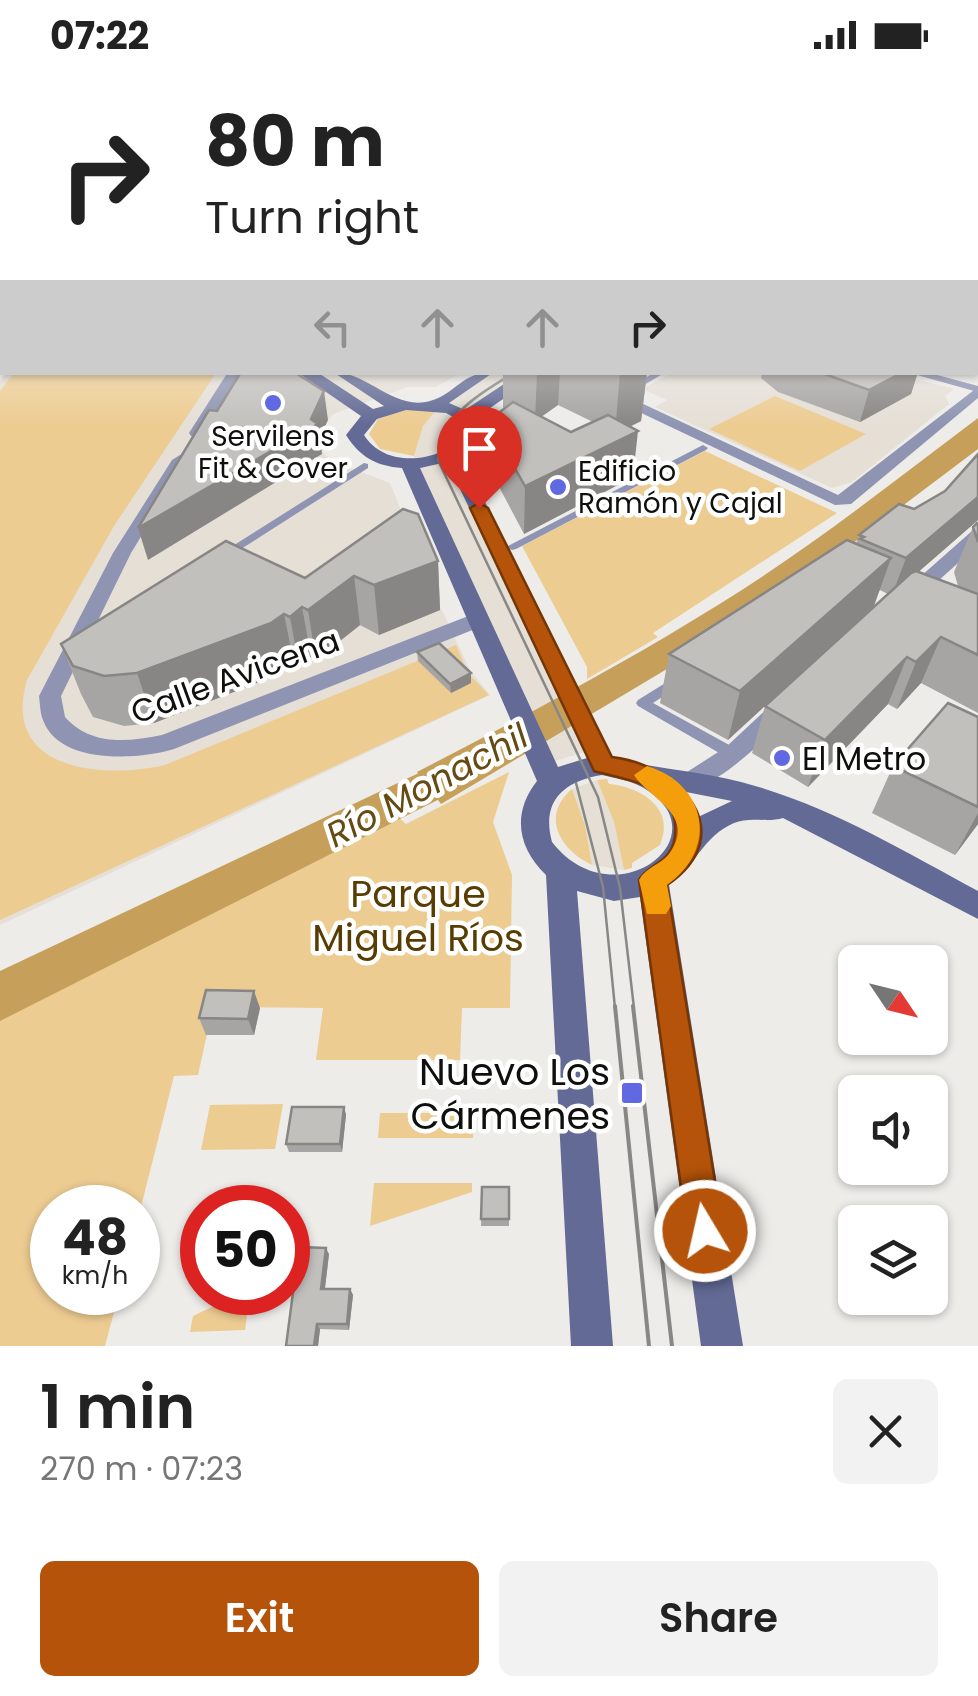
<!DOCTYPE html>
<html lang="en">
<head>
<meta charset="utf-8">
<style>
	body { margin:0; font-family:Poppins,sans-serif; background:#f2f2f2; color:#222; height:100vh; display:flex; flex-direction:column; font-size:38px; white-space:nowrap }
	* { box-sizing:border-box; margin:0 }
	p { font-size:32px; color:#767676 }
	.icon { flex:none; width:55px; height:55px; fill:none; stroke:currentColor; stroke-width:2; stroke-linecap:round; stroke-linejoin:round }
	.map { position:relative; height:1276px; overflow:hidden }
	.side { display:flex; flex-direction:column; background:#fff; flex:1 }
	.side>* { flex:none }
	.banner { position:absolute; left:0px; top:0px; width:980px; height:305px; box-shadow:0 2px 8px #0004; background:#fff; color:#222; overflow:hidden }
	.needle { width:65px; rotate:125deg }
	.tools { position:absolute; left:838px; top:875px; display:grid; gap:20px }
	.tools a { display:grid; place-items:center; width:110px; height:110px; border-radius:15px; background:#fff; box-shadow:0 2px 8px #0004; font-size:50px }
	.speed { position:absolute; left:30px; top:1115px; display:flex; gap:20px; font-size:50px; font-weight:700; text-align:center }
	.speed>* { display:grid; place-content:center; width:130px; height:130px; border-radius:50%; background:#fff; box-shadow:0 2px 8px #0004; line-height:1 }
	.speed small { font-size:25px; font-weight:400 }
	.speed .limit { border:15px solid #d22; background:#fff; color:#111 }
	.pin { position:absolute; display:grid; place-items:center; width:85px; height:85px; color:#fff; margin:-102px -42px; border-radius:50% 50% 50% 0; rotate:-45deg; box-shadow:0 0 10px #0007 }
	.pin .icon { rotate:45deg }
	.me { position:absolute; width:110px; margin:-55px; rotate:351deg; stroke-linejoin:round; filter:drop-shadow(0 0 8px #0008) }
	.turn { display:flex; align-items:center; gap:35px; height:210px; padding:0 40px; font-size:45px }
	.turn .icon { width:130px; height:130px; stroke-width:2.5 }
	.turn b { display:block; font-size:70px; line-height:85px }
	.lanes { display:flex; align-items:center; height:95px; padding:0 40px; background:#0003; justify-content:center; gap:50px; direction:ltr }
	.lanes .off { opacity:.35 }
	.round { display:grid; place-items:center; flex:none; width:105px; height:105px; border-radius:15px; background:#f2f2f2 }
	.head { display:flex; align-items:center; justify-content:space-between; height:170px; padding:0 40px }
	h1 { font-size:60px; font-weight:600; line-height:75px }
	.button { display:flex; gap:20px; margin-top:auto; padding:20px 40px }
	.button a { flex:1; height:115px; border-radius:15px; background:#b45309; color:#fff; font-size:40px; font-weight:600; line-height:115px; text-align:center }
	.button a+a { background:#f2f2f2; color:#222 }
	.status { display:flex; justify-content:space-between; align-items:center; height:70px; padding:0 50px; background:#fff; direction:ltr }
	.status svg { height:28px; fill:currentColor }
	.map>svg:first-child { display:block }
</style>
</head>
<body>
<div class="status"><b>07:22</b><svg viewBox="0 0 49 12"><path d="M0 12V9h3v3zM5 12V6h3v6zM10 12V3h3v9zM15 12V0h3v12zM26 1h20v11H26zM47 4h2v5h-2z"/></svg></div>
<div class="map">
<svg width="978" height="1276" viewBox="0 0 978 1276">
	<rect width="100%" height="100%" fill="#edece9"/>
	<g fill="#e5dfd6">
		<path d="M6,302L460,303L436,317H408L333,344L317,366L324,384L337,393L390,413L439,534L470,600L490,625L0,855V311Z"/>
		<path d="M674,302L891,303L954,319L945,326L949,334L852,412L832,418L655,337L667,330L642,319Z"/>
		<path d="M492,303H526L465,343L449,365L588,681L552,692L414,386L423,356L436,340Z"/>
		<path d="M597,710L614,752L624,800L592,795L585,755L572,719Z"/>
	</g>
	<g fill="#edcc92">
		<path d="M14,303H216L114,456L27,610C0,702 105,709 165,695L456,575L468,603L489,625L0,850V321Z"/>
		<path d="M775,326L866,364L800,401L709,359Z"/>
		<path d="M402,340H436L423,356L414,386L380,379L369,364L378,349Z"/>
		<path d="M705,381L837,443L653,563L658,567L587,609V597L522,476Z"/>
		<path d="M509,702L493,752L512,805L510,938H462L460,990H316L323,938L213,937L198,1005L174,1006L138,1149V1138H52V1222L119,1223L105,1276H0V936L398,747L406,754Z"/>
		<path d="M607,709L609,714C642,717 676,739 660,775L632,793V798L624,800L614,752L597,710Z"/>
		<path d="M572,719L585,755L592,795C560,780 540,746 572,719Z"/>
		<path d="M283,1034L275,1079L201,1080L210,1035Z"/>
		<path d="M380,1043H474L473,1068H378Z"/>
		<path d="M374,1113H472V1122L370,1156Z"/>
		<path d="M241,1223H250L245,1260L190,1262L193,1246Z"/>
	</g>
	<path fill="#c6a05a" d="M978,348V379L759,544L441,734L417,702C519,649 620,596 718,535C809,479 893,412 978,348Z"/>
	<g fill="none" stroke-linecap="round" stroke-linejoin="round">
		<path fill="#c6a05a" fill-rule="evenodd" d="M476,676L491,681L497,692L491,703L0,951V901Z"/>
		<g fill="#8e94b2" fill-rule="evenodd">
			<path d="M655,302H666L634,321L627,319Z"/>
			<path d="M703,375L708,378L706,380L516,479L512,480L506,477Z"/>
			<path d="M364,393L368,394V398L230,486L226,487L220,484Z"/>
			<path d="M675,607L682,612L680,615L653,633L731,676L733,680L731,684H721L638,636L636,633L638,630Z"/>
		</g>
		<path fill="#8e94b2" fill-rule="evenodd" d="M906,302H926L978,316V322Z"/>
		<g fill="#8e94b2" fill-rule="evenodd">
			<path d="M228,302H242L203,366H191L189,363Z"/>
			<path d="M555,302H575L838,425L978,317V328L851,434L835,435Z"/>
			<path d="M180,385L188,390L131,483L61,626L65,647C91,676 127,672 162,665L471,545H485L488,550L485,555L174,679C138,690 59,695 43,650C40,643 40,633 39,626L113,483L172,390Z"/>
			<path d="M978,460V475L917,530H903L900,526L903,522L972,461Z"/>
			<path d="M781,631L789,633L792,639L789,645C769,664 713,725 684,716L681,710L684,704L726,677L773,633Z"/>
		</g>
		<path fill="#626a95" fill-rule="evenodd" d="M297,302H317L373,339L384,336L333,302C368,302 394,341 430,331C456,324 461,302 494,302L449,333L465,340L522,302H542L477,347L484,366L462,386L613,688C656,699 699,701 741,712C826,734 902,780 978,821V849L783,748C767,753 750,746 734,753C703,766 694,798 669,815L743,1276H701L640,827L614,831L577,821L613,1276H571L546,805C517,777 512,743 537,711L402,398C376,396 360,387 346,365L361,346ZM406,340L446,343L464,353L466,365C441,392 386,400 364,365L377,349ZM447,392L584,676L587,688L558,697L420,398ZM602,705C614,708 629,710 640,716C728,763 615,853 552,772C541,732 563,711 602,705ZM686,722L732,731L698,747Z"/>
		<path fill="#2c316b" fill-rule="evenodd" d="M2,286V300L0,301V287Z"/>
		<g stroke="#878785" stroke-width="2.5">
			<path d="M515,302C479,325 442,343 438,390L598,727L620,818L634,938"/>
			<path d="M576,713L603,817L615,938"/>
		</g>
		<g stroke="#878785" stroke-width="4">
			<path d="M615,936L649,1276"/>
			<path d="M633,936L672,1276"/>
		</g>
	</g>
	<g fill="#a7a5a3" fill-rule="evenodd">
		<path d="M503,302H647L641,351L630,357L633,407L524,464L488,396V351L503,340ZM558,335L593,352L571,362L541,347Z"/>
		<path d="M762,302H918L911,324L860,352L778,322L761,308Z"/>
		<path d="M978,384V450L918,502L958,516L954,502L973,457L978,454V643L921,613L897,639L888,634L808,717L752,683L765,636L888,524L880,520L728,670L660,633L669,584L856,474L859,465L914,439L945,421Z"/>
		<path d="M438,491L440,540L379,565L360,555L316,590L311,587L299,597L294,594L282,603L154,653L124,656L93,647L81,624L61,574L305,508Z"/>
		<path d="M417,582L471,603V613L451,623L418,591Z"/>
		<path d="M978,647V754L955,785L872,743L893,696Z"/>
		<path d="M260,938L254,965H206L199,948Z"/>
		<path d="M344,1037L346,1045L342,1082H289L286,1074Z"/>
		<path d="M482,1117H509V1156H481Z"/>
		<path d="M329,1184L325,1219H350L353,1225L349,1260L320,1259L318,1276H286Z"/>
	</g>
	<g fill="#888684">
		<path d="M537,302H560L558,335L535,351Z"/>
		<path d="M620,302H647L641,351L615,363Z"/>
		<path d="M903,302H918L911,324L860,352L869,320Z"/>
		<path d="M324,321L328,350L320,367L322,384L148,490L138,458L311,349Z"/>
		<path d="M638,361L633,407L524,464L525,416Z"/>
		<path d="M978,427V450L892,525L906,488Z"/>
		<path d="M891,488L874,536L728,670L740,621Z"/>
		<path d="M438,491L440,540L379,565L374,515Z"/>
		<path d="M354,506L360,555L316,590L308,540Z"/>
		<path d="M302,537L311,587L299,597L290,547Z"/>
		<path d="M284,544L294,594L282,603L154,653L137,603Z"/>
		<path d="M941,567L921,613L897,639L916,592Z"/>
		<path d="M907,587L888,634L808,717L825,670Z"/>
		<path d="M471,603V613L451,623L450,614Z"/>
		<path d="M978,743V754L955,785Z"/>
		<path d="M254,921L260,938L254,965L248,949Z"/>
		<path d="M344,1037L346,1045L342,1082L340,1074Z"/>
		<path d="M326,1178L329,1184L324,1225L321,1219Z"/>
		<path d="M350,1219L353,1225L349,1260L347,1254Z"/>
		<path d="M317,1254L320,1259L318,1276H314Z"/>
	</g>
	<g fill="#c2c0bd" stroke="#888684" stroke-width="2.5">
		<path d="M241,302H294L324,321L311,349L318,354L138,458L209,340L217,341Z"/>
		<path d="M819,302H903L869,320Z"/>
		<path d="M513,332L571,362L608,345L638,361L525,416L488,351Z"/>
		<path d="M978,384V427L906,488L860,469L864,467L859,465L899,434L914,439L945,421Z"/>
		<path d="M403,439L418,444L438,491L374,515L354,506L308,540L302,537L290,547L284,544L271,553L137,603L104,606L73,596L61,574L226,471L305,508Z"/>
		<path d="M977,453L978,454V472L973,457Z"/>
		<path d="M847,470L891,488L740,621L669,584Z"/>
		<path d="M916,501L978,524V585L941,567L916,592L907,587L825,670L765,636L911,503Z"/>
		<path d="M439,573L471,603L450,614L417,582Z"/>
		<path d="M948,633L978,647V737L893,696Z"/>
		<path d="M206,920L254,921L248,949L199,948Z"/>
		<path d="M292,1037H344L340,1074H286Z"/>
		<path d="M482,1117H509V1149H481Z"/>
		<rect x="216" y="1136" width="37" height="2"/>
		<path d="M299,1177L326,1178L321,1219H350L347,1254H317L314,1276H286Z"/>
	</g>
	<linearGradient id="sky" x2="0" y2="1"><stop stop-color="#9aacaf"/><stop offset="0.5" stop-color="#f7f6f5"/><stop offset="1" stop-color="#f7f6f5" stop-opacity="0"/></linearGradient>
	<rect width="978" height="356" fill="url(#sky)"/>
	<path fill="#b45309" stroke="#753606" stroke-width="2.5" d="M479,433L488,438L612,687C681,695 742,764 667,815L723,1161L718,1173L705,1179L692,1173L687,1161L639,810C646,797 660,795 668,784C675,775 676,765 675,754C671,712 624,710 594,701L470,438Z"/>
	<path fill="#f59e0b" d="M647,696C707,714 719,779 667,815L671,836L666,844H647L639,810C646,797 660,795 669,784C698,745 649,729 634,705Z"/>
	<g fill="#6069e1" stroke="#fff" stroke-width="4">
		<circle cx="273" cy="333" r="10"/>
		<circle cx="558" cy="417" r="10"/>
		<circle cx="782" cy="688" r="10"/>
		<rect x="620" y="1011" width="24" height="24" rx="5"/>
	</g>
	<g text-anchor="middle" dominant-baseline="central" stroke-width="9" stroke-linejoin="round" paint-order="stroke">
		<g font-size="28" fill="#0f0f0e" stroke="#fff">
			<text x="273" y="366">Servilens<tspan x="273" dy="32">Fit &amp; Cover</tspan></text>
			<text x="578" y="401" text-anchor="start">Edificio<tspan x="578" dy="32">Ramón y Cajal</tspan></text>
		</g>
		<g font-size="32" fill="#0f0f0e" stroke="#fff">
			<text transform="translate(235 606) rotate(-20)">Calle Avicena</text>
		</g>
		<g font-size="32" fill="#0f0f0e" stroke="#fff" text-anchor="start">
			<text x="802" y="688">El Metro</text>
		</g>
		<g font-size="35" font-style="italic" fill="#654a14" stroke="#fff">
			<text transform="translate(427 715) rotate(-28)">Río Monachil</text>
		</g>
		<g font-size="38" fill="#573d01" stroke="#fff">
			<text x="418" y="823">Parque<tspan x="418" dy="44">Miguel Ríos</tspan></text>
		</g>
		<g font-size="38" fill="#0f0f0e" stroke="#fff" text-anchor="end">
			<text x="610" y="1001">Nuevo Los<tspan x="610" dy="44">Cármenes</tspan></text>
		</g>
	</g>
</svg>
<div class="tools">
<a><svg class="needle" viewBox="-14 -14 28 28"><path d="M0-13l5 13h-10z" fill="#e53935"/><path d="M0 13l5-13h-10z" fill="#767676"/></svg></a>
<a><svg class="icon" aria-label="sound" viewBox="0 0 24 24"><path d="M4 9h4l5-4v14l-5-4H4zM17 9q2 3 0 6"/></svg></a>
<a><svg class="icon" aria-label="layers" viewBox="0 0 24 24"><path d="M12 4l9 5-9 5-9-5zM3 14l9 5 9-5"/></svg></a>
</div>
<div class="speed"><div>48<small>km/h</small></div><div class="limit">50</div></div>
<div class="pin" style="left:479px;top:438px;background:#d93025"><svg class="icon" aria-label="arrive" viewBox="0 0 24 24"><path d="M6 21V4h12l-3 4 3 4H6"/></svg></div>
<svg class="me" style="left:705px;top:1161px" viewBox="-20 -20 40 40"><circle r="17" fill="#b45309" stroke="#fff" stroke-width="3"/><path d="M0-11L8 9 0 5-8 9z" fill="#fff"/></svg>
<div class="banner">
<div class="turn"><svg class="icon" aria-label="right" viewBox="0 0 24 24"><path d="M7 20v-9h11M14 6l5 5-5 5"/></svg><div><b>80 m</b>Turn right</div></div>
<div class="lanes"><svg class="icon off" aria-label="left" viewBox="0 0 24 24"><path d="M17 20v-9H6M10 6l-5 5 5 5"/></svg><svg class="icon off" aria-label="ahead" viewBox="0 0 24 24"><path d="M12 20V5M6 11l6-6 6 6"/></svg><svg class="icon off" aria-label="ahead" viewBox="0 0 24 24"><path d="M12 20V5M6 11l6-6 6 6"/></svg><svg class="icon" aria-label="right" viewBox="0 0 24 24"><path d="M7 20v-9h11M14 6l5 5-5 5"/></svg></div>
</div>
</div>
<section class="side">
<div class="head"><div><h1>1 min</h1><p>270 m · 07:23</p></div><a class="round"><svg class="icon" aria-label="close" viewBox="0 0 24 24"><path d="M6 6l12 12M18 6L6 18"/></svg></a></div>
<div class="button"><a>Exit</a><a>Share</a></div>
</section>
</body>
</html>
